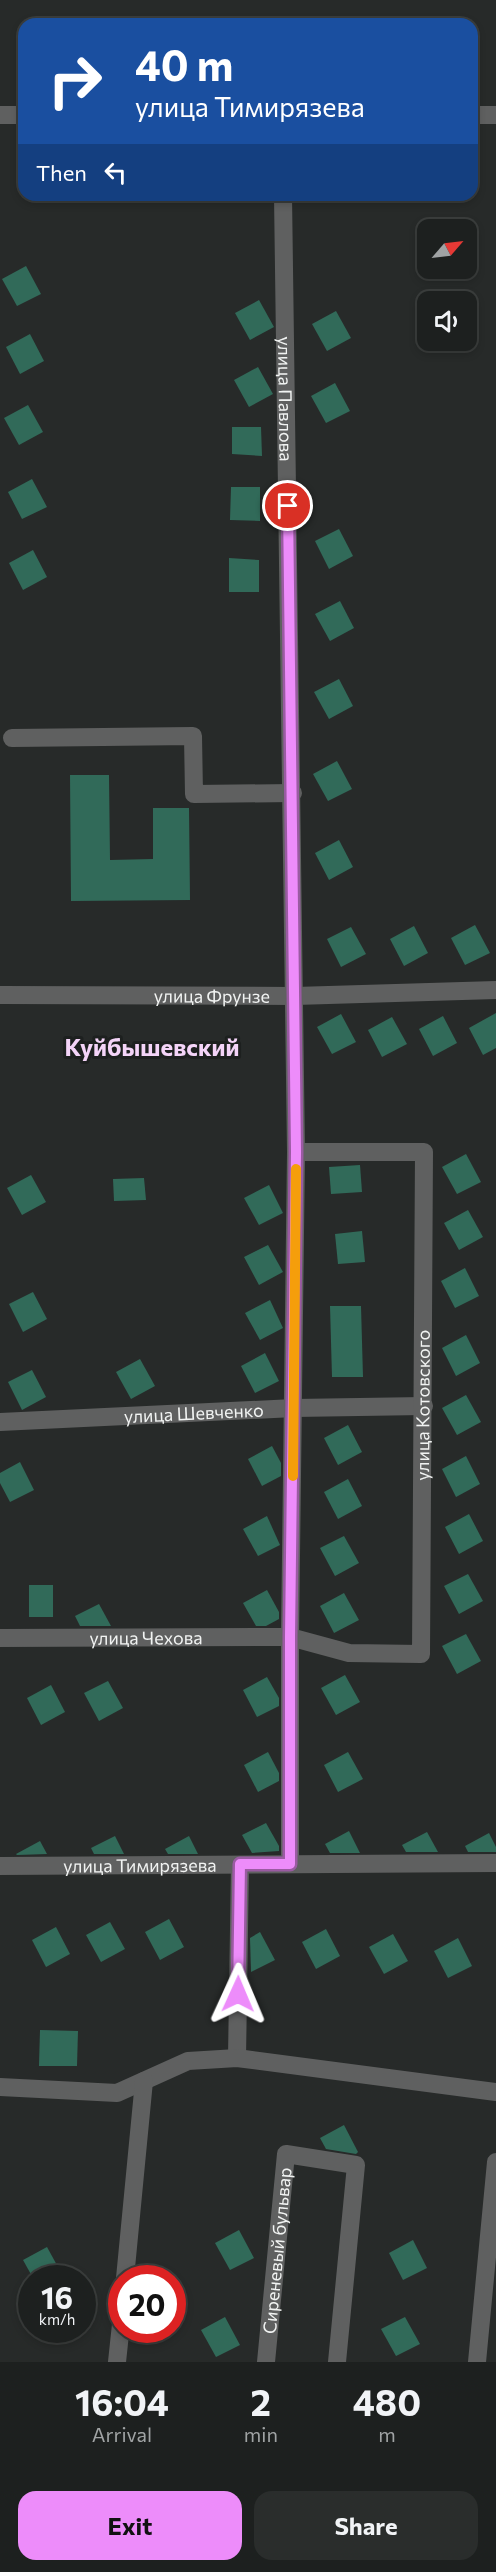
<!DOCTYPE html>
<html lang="en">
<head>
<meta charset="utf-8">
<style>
	body { margin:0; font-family:Commissioner,sans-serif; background:#2a2d2c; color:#f1f3f6; height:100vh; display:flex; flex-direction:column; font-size:22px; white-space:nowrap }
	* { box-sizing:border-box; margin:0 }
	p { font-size:20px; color:#a0a3a4 }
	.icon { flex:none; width:33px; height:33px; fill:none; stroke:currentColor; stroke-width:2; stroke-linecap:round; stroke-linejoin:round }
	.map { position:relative; height:2362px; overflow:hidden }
	.side { display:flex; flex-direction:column; background:#1d201f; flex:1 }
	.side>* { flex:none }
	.guide { position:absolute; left:18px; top:18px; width:460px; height:183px; border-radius:18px; box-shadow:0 3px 9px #0003,0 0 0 2px #3b3e3d; background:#1a4fa0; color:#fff; overflow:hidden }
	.needle { width:39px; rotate:62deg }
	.buttons { position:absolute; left:417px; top:219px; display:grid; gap:12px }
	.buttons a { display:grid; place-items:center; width:60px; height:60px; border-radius:12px; background:#1d201f; box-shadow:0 3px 9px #0003,0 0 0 2px #3b3e3d; font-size:30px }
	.speed { position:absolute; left:18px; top:2265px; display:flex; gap:12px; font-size:30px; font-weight:700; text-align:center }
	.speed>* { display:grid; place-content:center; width:78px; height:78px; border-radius:50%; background:#1d201f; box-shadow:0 3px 9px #0003,0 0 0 2px #3b3e3d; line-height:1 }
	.speed small { font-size:15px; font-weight:400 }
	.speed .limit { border:9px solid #d22; background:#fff; color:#111 }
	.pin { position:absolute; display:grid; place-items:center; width:51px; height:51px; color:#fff; margin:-26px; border:3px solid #fff; border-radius:50%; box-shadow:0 2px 6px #0007 }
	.me { position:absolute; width:66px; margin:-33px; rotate:1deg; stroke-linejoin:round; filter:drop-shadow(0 0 4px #0008) }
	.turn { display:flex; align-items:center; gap:21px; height:126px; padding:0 18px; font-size:27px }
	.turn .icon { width:78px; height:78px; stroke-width:2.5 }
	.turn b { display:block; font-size:42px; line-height:51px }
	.then { display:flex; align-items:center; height:57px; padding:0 18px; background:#0003; gap:12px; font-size:22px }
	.eta { display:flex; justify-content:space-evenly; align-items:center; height:102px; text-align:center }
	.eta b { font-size:36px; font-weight:700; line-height:42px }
	.button { display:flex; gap:12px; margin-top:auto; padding:12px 18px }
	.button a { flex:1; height:69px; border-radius:18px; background:#ed8cfa; color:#111; font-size:24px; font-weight:700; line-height:69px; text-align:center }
	.button a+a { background:#2a2d2c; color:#f1f3f6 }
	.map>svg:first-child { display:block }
</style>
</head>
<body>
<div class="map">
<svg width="496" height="2362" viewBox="0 0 496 2362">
	<rect width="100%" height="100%" fill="#272a29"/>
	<g fill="#316a59">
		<path d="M26,266L41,294L17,306L2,279Z"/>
		<path d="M259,300L274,327L250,340L235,313Z"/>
		<path d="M336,311L351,338L327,351L312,324Z"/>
		<path d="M30,334L44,361L20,374L6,347Z"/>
		<path d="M258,367L273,394L249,407L234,380Z"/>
		<path d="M335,383L350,411L326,423L311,396Z"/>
		<path d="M28,405L43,432L19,445L4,418Z"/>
		<path d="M232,427H261L262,456L232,454Z"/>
		<path d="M32,479L47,507L22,519L8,492Z"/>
		<path d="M231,487H260V521L230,520Z"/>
		<path d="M339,529L353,556L329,569L315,541Z"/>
		<path d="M33,550L47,577L23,590L9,563Z"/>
		<path d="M229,558L259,560V592H229Z"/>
		<path d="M340,601L354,628L330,641L315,614Z"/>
		<path d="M339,679L353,706L329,719L314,692Z"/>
		<path d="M337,761L352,789L328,801L313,774Z"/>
		<path d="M70,775H109L110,860L153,859V808H189L190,900L71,901Z"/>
		<path d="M339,840L353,867L329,880L315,853Z"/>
		<path d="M475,925L490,953L465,965L451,938Z"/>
		<path d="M414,926L428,953L404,966L390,939Z"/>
		<path d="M351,927L366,954L341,967L327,939Z"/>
		<path d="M496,1013V1048L483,1055L469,1028Z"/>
		<path d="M341,1014L356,1042L332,1054L317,1027Z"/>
		<path d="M443,1016L457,1043L433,1056L419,1029Z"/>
		<path d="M392,1017L407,1044L382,1057L368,1030Z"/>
		<path d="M466,1154L481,1182L457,1194L442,1167Z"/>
		<path d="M360,1165L362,1192L331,1194L329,1167Z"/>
		<path d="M31,1175L46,1202L22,1215L7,1188Z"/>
		<path d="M144,1178L146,1200L114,1201L113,1179Z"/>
		<path d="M269,1185L283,1213L259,1225L244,1198Z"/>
		<path d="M468,1210L483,1237L459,1250L444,1223Z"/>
		<path d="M362,1231L365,1262L338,1264L335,1234Z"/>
		<path d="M268,1245L283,1272L259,1285L244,1257Z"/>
		<path d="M465,1268L479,1296L455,1308L441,1281Z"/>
		<path d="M33,1292L47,1319L23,1332L9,1304Z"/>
		<path d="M270,1300L283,1328L260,1340L245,1313Z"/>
		<path d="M330,1306H361L363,1377H332Z"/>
		<path d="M466,1335L480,1363L456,1376L442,1348Z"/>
		<path d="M265,1353L279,1381L255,1393L241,1366Z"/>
		<path d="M140,1359L155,1386L131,1399L116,1372Z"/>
		<path d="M32,1370L46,1397L22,1410L8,1382Z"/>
		<path d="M466,1395L481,1422L457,1435L442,1408Z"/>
		<path d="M348,1425L362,1452L338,1465L324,1438Z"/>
		<path d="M272,1446L281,1463V1476L262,1486L248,1459Z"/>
		<path d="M466,1456L480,1484L456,1497L442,1469Z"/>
		<path d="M20,1462L34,1490L10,1502L0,1483V1473Z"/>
		<path d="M348,1479L362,1506L338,1519L324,1492Z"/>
		<path d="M469,1514L483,1541L459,1554L445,1527Z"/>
		<path d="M267,1516L280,1545L258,1556L243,1529Z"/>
		<path d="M344,1536L359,1563L335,1576L320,1548Z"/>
		<path d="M468,1574L483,1601L459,1614L444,1586Z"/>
		<rect x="29" y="1585" width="24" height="32"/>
		<path d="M267,1590L279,1612V1619L266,1626H256L243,1603Z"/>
		<path d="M344,1593L359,1620L334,1633L320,1606Z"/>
		<path d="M99,1604L111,1626H80L75,1616Z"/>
		<path d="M466,1634L481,1661L457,1674L442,1646Z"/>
		<path d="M345,1675L360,1702L336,1715L321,1688Z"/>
		<path d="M267,1677L279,1698V1706L257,1717L243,1690Z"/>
		<path d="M108,1681L123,1708L99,1721L84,1693Z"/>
		<path d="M51,1685L65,1712L41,1725L27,1698Z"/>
		<path d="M268,1752L279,1773V1781L258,1792L244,1765Z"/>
		<path d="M348,1752L363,1779L338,1792L324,1765Z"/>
		<path d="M266,1823L279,1846V1851L252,1853L242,1835Z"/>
		<path d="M349,1831L360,1853H330L325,1844Z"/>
		<path d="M427,1832L438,1852H406L402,1845Z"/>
		<path d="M489,1833L496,1847V1852H468L465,1846Z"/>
		<path d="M115,1836L124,1854H94L91,1848Z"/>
		<path d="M189,1836L198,1854H168L165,1849Z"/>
		<path d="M40,1841L47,1854L17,1855L16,1854Z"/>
		<path d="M169,1919L184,1947L160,1960L145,1932Z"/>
		<path d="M110,1922L125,1949L101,1962L86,1935Z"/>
		<path d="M56,1927L70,1954L46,1967L32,1940Z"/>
		<path d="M326,1929L340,1956L316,1969L302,1942Z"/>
		<path d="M260,1932L275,1960L251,1972L250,1938Z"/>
		<path d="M393,1934L408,1961L384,1974L369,1947Z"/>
		<path d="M458,1938L472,1966L448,1978L434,1951Z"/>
		<path d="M40,2030L78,2031L77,2066H39Z"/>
		<path d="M344,2125L358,2152L356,2154L326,2149L320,2138Z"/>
		<path d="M239,2230L254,2258L230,2270L215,2243Z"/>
		<path d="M413,2240L427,2268L403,2280L389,2253Z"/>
		<path d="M47,2247L64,2278H33L23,2260Z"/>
		<path d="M225,2317L240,2345L216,2357L201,2330Z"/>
		<path d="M405,2317L420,2344L396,2356L381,2329Z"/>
	</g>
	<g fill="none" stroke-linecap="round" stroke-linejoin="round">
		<g stroke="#5f6060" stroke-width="18">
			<path d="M0,115H24"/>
			<path d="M472,115H496"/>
			<path id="s1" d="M283,195L296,1152L290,1637V1864"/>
			<path d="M12,738L193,736L194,794L293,793"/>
			<path id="s2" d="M0,995L295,996L496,990"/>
			<path id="s3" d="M0,1422L294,1408L424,1406"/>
			<path id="s4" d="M0,1638L290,1637L349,1653L421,1654L424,1152H296"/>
			<path id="s5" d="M0,1866L496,1863"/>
			<path d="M237,2058L240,1865"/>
			<path d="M0,2087L117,2093L188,2061L237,2058L496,2092"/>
			<path d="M125,2278L144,2081"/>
			<path d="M117,2362L122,2315"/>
			<path id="s6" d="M266,2362L286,2154L356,2165L337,2362"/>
			<path d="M477,2362L496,2162"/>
		</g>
	</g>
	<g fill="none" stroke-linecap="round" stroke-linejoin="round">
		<defs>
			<path id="route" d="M238,1994L240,1864H290V1637L296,1152L288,506"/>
		</defs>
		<use href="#route" stroke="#9a5ba2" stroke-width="15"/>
		<use href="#route" stroke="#ed8cfa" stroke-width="10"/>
		<path stroke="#f59e0b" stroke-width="10" d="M293,1476L296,1169"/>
	</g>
	<g text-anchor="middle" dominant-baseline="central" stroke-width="6" stroke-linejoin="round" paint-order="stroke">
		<g font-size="18" fill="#f1f3f2" stroke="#1d201f">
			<text stroke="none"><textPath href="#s1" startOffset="204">улица Павлова</textPath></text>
			<text stroke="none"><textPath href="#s2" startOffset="212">улица Фрунзе</textPath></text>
			<text stroke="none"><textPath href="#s4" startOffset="672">улица Котовского</textPath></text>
			<text stroke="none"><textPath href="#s3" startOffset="194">улица Шевченко</textPath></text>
			<text stroke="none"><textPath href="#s4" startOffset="146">улица Чехова</textPath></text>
			<text stroke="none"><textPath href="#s5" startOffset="140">улица Тимирязева</textPath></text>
			<text stroke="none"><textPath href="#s6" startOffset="112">Сиреневый бульвар</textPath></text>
		</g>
		<g font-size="24" font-weight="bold" fill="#f4d4f8" stroke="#1d201f">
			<text x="152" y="1046">Куйбышевский</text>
		</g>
	</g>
</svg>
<div class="buttons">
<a><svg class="needle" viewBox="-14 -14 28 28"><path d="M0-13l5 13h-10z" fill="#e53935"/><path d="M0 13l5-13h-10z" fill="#a0a3a4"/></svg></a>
<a><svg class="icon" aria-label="sound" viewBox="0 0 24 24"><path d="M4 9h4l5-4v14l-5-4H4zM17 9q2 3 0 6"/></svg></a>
</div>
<div class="speed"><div>16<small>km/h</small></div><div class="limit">20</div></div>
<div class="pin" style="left:288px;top:506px;background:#d93025"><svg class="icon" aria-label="arrive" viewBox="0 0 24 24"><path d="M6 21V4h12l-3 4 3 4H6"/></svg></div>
<svg class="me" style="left:238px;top:1994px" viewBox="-20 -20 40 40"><path d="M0-17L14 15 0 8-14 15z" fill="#ed8cfa" stroke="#fff" stroke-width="4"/></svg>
<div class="guide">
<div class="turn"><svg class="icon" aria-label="right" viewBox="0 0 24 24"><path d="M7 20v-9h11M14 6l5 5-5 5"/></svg><div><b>40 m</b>улица Тимирязева</div></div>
<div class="then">Then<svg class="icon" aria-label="left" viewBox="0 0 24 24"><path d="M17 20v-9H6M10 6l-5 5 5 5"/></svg></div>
</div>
</div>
<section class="side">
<div class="eta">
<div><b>16:04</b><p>Arrival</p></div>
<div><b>2</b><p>min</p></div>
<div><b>480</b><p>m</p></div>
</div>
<div class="button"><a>Exit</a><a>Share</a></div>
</section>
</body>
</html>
